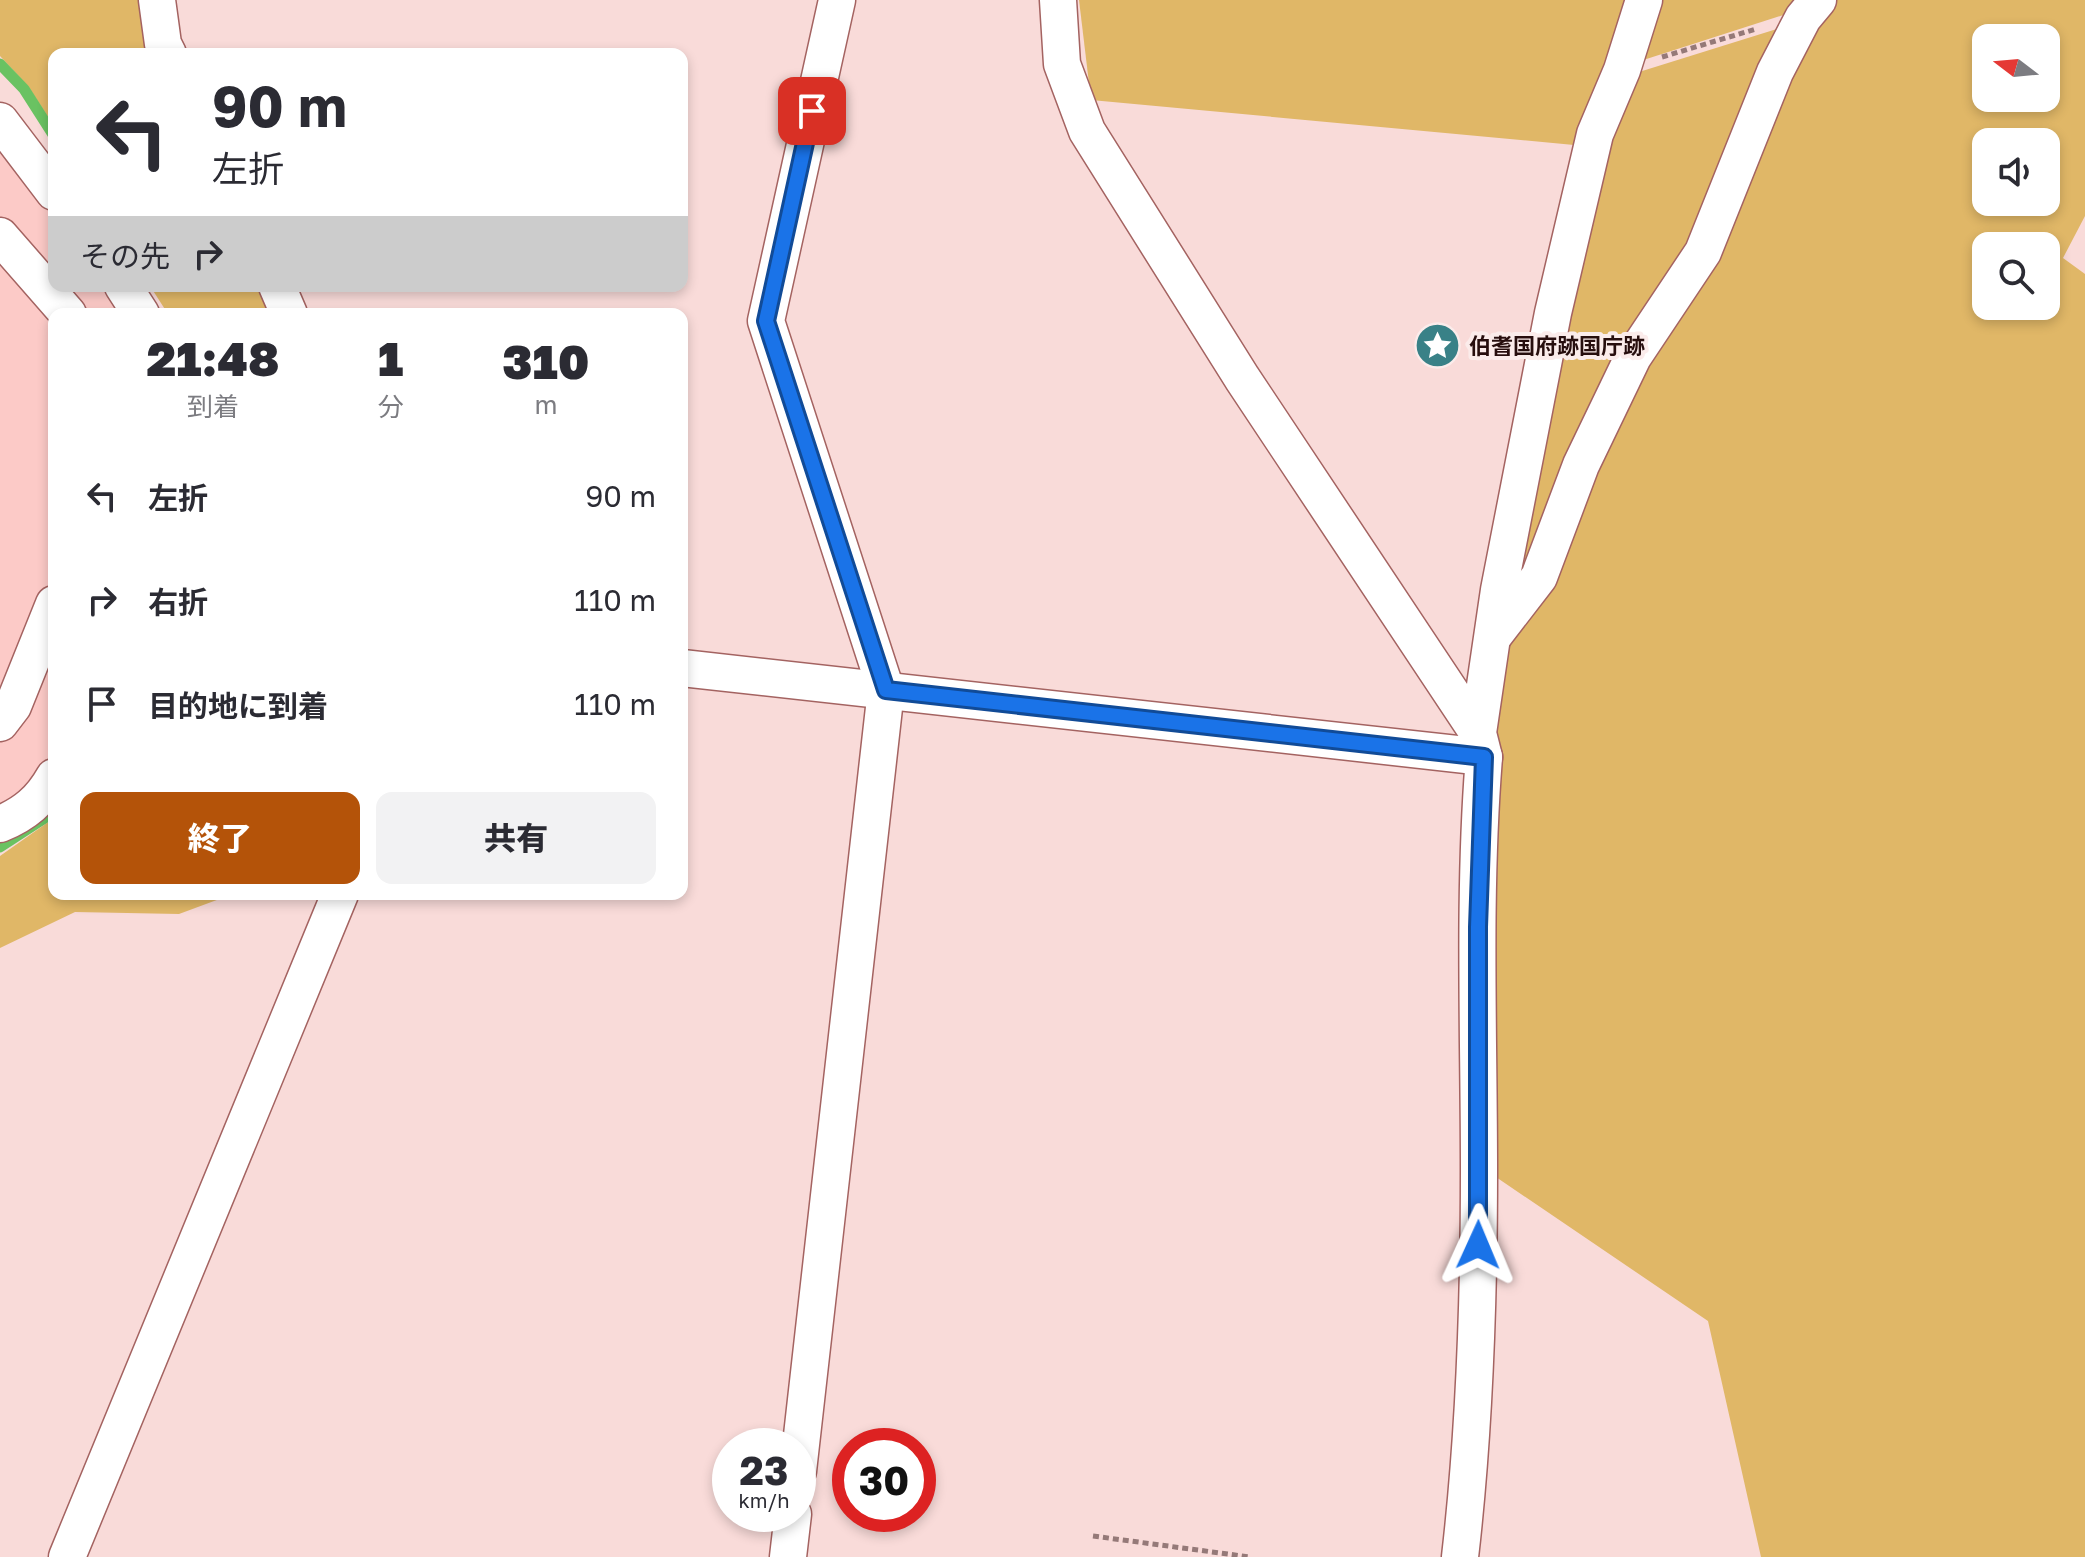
<!DOCTYPE html>
<html lang="ja">
<head>
<meta charset="utf-8">
<style>
	body { margin:0; font-family:"Golos Text","Noto Sans JP",sans-serif; background:#f2f2f3; color:#2b2b33; height:100vh; display:flex; flex-direction:column; font-size:30px; white-space:nowrap }
	* { box-sizing:border-box; margin:0 }
	p { font-size:26px; color:#7c7c81 }
	.icon { flex:none; width:44px; height:44px; fill:none; stroke:currentColor; stroke-width:2; stroke-linecap:round; stroke-linejoin:round }
	.map { position:relative; flex:1; overflow:hidden }
	.details { position:absolute; left:48px; top:308px; width:640px; height:592px; display:flex; flex-direction:column; background:#fff; border-radius:16px; box-shadow:0 4px 12px #0003 }
	.details>* { flex:none }
	.banner { position:absolute; left:48px; top:48px; width:640px; height:244px; border-radius:16px; box-shadow:0 4px 12px #0003; background:#fff; color:#2b2b33; overflow:hidden }
	.needle { width:52px; rotate:286deg }
	.controls { position:absolute; left:1972px; top:24px; display:grid; gap:16px }
	.controls a { display:grid; place-items:center; width:88px; height:88px; border-radius:16px; background:#fff; box-shadow:0 4px 12px #0003; font-size:40px }
	.speed { position:absolute; left:712px; top:1428px; display:flex; gap:16px; font-size:40px; font-weight:700; text-align:center }
	.speed>* { display:grid; place-content:center; width:104px; height:104px; border-radius:50%; background:#fff; box-shadow:0 4px 12px #0003; line-height:1 }
	.speed small { font-size:20px; font-weight:400 }
	.speed .limit { border:12px solid #d22; background:#fff; color:#111 }
	.pin { position:absolute; display:grid; place-items:center; width:68px; height:68px; color:#fff; margin:-34px; border-radius:16px; box-shadow:0 4px 12px #0006 }
	.me { position:absolute; width:88px; margin:-44px; rotate:1deg; stroke-linejoin:round; filter:drop-shadow(0 0 6px #0008) }
	.turn { display:flex; align-items:center; gap:28px; height:168px; padding:0 32px; font-size:36px }
	.turn .icon { width:104px; height:104px; stroke-width:2.5 }
	.turn b { display:block; font-size:56px; line-height:68px }
	.then { display:flex; align-items:center; height:76px; padding:0 32px; background:#0003; gap:16px; font-size:30px }
	.eta { display:flex; justify-content:space-evenly; align-items:center; height:136px; text-align:center }
	.eta b { font-size:48px; font-weight:800; line-height:56px }
	.button { display:flex; gap:16px; margin-top:auto; padding:16px 32px }
	.button a { flex:1; height:92px; border-radius:16px; background:#b45309; color:#fff; font-size:32px; font-weight:800; line-height:92px; text-align:center }
	.button a+a { background:#f2f2f3; color:#2b2b33 }
	ul { padding:0; list-style:none }
	li { display:flex; align-items:center; gap:24px; height:104px; padding:0 32px }
	li div { flex:1 }
	li b { display:block; font-size:30px }
	li em { font-style:normal }
	.map>svg:first-child { display:block }
</style>
</head>
<body>
<div class="map">
<svg width="2085" height="1557" viewBox="0 0 2085 1557">
	<rect width="100%" height="100%" fill="#f9dbd9"/>
	<path fill="#fccac7" d="M0,134L54,208V286H114L135,314H54V768L0,818Z"/>
	<g fill="#e0b767" fill-rule="evenodd">
		<path d="M0,0H148L160,54H54V126L28,86L0,56Z"/>
		<path d="M1079,0H1625L1611,57L1574,145L1091,100Z"/>
		<path d="M1648,0H1805L1799,10L1634,63Z"/>
		<path d="M1826,0H2085V216L2063,258L2085,274V1557H1761L1708,1321L1493,1175V728L1505,633ZM1986,38H2046V98H1986ZM1986,142H2046V202H1986ZM1986,246H2046V306H1986Z"/>
		<path d="M1790,25L1707,222L1509,609L1526,481L1623,77Z"/>
		<path d="M150,286H270L282,314H168Z"/>
		<path d="M54,818V894H233L179,914L75,912L0,948V856Z"/>
	</g>
	<g fill="none" stroke-linecap="round" stroke-linejoin="round">
		<g stroke="#6ac262" stroke-width="11">
			<path d="M0,64L24,89L54,136"/>
			<path d="M0,847L54,812"/>
		</g>
		<defs>
			<g id="minor">
				<path d="M157,0L163,44L168,54"/>
				<path d="M1058,0L1062,64L1087,131L1242,378L1478,733"/>
				<path d="M0,121L54,192"/>
				<path d="M0,236L68,314"/>
				<path d="M123,286L141,314"/>
				<path d="M277,286L289,314"/>
				<path d="M1495,634L1539,577L1581,465L1633,357L1703,252L1775,72L1803,18L1818,0"/>
				<path d="M682,668L1484,757"/>
				<path d="M0,723L13,706L54,604"/>
				<path d="M0,824C25,814 41,800 54,777"/>
				<path d="M798,1471L886,690L766,321L837,0"/>
				<path d="M67,1557L340,894"/>
				<path d="M788,1557L793,1514"/>
				<path d="M1460,1557C1475,1428 1479,1299 1479,1170C1479,1032 1473,894 1484,757L1478,733L1499,590L1553,313L1595,134L1622,70L1644,0"/>
			</g>
		</defs>
		<use href="#minor" stroke="#a46361" stroke-width="39"/>
		<g stroke="#957978" stroke-width="5" stroke-dasharray="6 4" stroke-linecap="butt">
			<path d="M1662,57L1756,29"/>
			<path d="M1093,1536L1250,1557"/>
		</g>
		<use href="#minor" stroke="#fff" stroke-width="36"/>
	</g>
	<g fill="none" stroke-linecap="round" stroke-linejoin="round">
		<defs>
			<path id="route" d="M812,111L766,321L886,690L1484,757L1478,927V1245"/>
		</defs>
		<use href="#route" stroke="#114b97" stroke-width="20"/>
		<use href="#route" stroke="#1a73e8" stroke-width="14"/>
	</g>
	<defs>
		<symbol id="sight-disc" viewBox="-11 -11 22 22"><circle r="9.5" fill="#398187" stroke="#fbeceb"/><path d="M0-6L1.8-2.2L6-1.7L2.9 1.2L3.7 5.4L0 3.3L-3.7 5.4L-2.9 1.2L-6-1.7L-1.8-2.2Z" fill="#fff"/></symbol>
	</defs>
	<g fill-rule="evenodd">
		<use href="#sight-disc" x="1412" y="320" width="51" height="51"/>
	</g>
	<g text-anchor="middle" dominant-baseline="central" stroke-width="8" stroke-linejoin="round" paint-order="stroke">
		<g font-size="22" font-weight="bold" fill="#270e0e" stroke="#fbeceb" text-anchor="start">
			<text x="1469" y="345">伯耆国府跡国庁跡</text>
		</g>
	</g>
</svg>
<div class="controls">
<a><svg class="needle" viewBox="-14 -14 28 28"><path d="M0-13l5 13h-10z" fill="#e53935"/><path d="M0 13l5-13h-10z" fill="#7c7c81"/></svg></a>
<a><svg class="icon" aria-label="sound" viewBox="0 0 24 24"><path d="M4 9h4l5-4v14l-5-4H4zM17 9q2 3 0 6"/></svg></a>
<a><svg class="icon" aria-label="search" viewBox="0 0 24 24"><circle cx="10" cy="10" r="6"/><path d="M15 15l6 6"/></svg></a>
</div>
<div class="speed"><div>23<small>km/h</small></div><div class="limit">30</div></div>
<div class="pin" style="left:812px;top:111px;background:#d93025"><svg class="icon" aria-label="arrive" viewBox="0 0 24 24"><path d="M6 21V4h12l-3 4 3 4H6"/></svg></div>
<svg class="me" style="left:1478px;top:1245px" viewBox="-20 -20 40 40"><path d="M0-17L14 15 0 8-14 15z" fill="#1a73e8" stroke="#fff" stroke-width="4"/></svg>
<div class="banner">
<div class="turn"><svg class="icon" aria-label="left" viewBox="0 0 24 24"><path d="M17 20v-9H6M10 6l-5 5 5 5"/></svg><div><b>90 m</b>左折</div></div>
<div class="then">その先<svg class="icon" aria-label="right" viewBox="0 0 24 24"><path d="M7 20v-9h11M14 6l5 5-5 5"/></svg></div>
</div>
<section class="details">
<div class="eta">
<div><b>21:48</b><p>到着</p></div>
<div><b>1</b><p>分</p></div>
<div><b>310</b><p>m</p></div>
</div>
<ul>
<li><svg class="icon" aria-label="left" viewBox="0 0 24 24"><path d="M17 20v-9H6M10 6l-5 5 5 5"/></svg><div><b>左折</b></div><em>90 m</em></li>
<li><svg class="icon" aria-label="right" viewBox="0 0 24 24"><path d="M7 20v-9h11M14 6l5 5-5 5"/></svg><div><b>右折</b></div><em>110 m</em></li>
<li><svg class="icon" aria-label="arrive" viewBox="0 0 24 24"><path d="M6 21V4h12l-3 4 3 4H6"/></svg><div><b>目的地に到着</b></div><em>110 m</em></li>
</ul>
<div class="button"><a>終了</a><a>共有</a></div>
</section>
</div>
</body>
</html>
